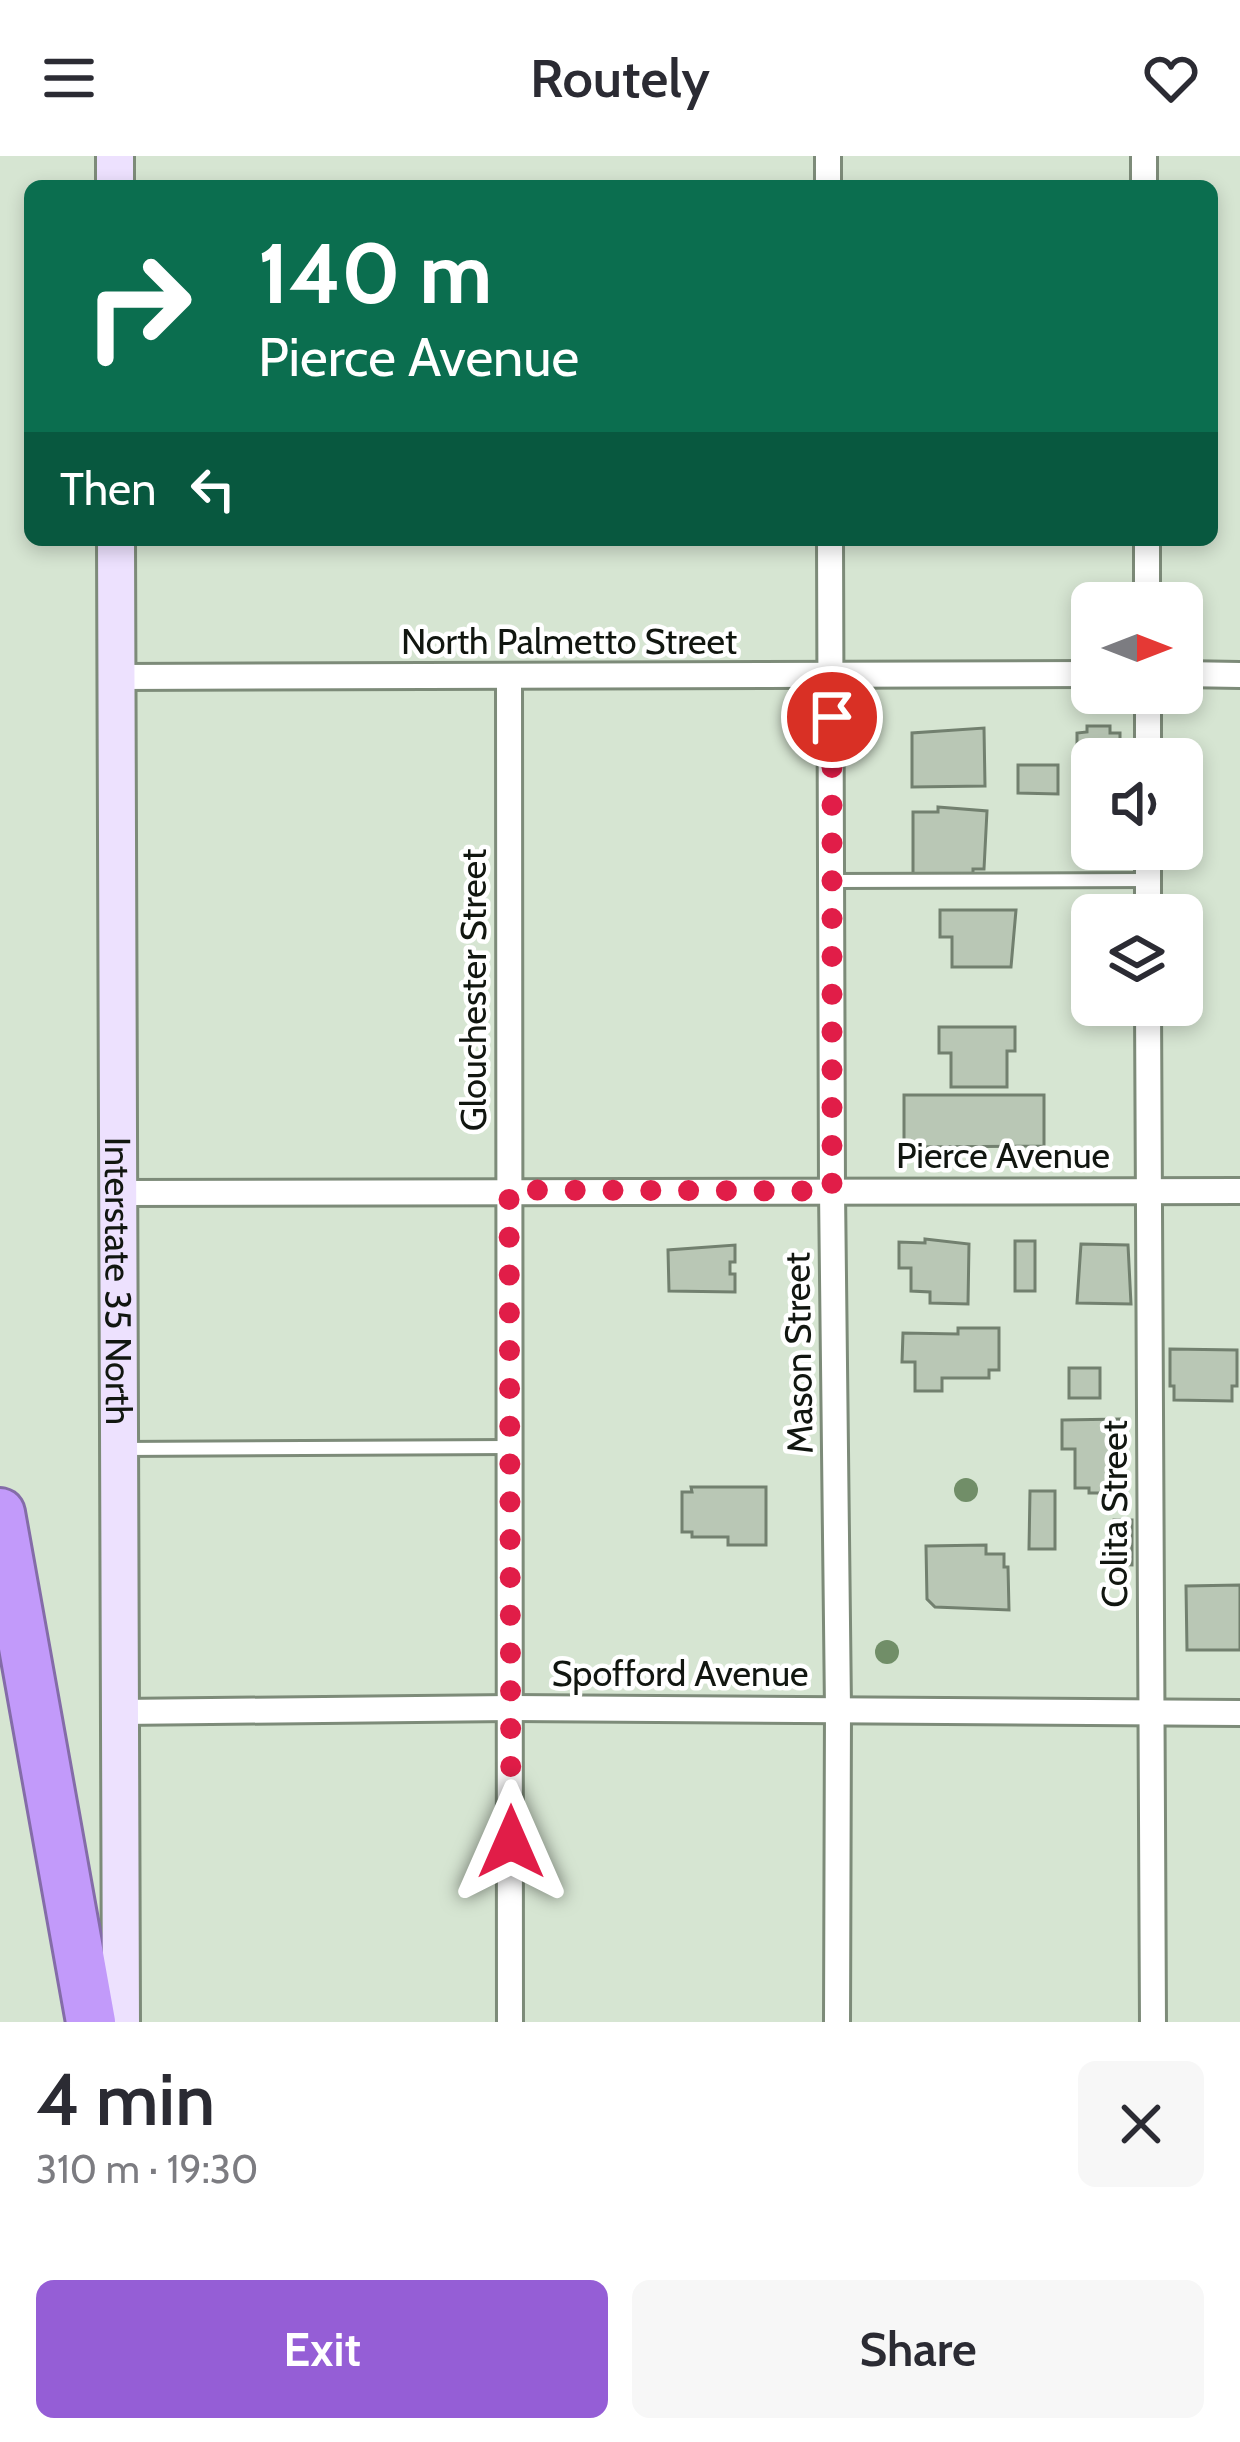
<!DOCTYPE html>
<html lang="en">
<head>
<meta charset="utf-8">
<style>
	body { margin:0; font-family:Cabin,sans-serif; background:#f7f7f7; color:#2b2b33; height:100vh; display:flex; flex-direction:column; font-size:45px; white-space:nowrap }
	* { box-sizing:border-box; margin:0 }
	p { font-size:39px; color:#7c7c81 }
	.icon { flex:none; width:66px; height:66px; fill:none; stroke:currentColor; stroke-width:2; stroke-linecap:round; stroke-linejoin:round }
	.map { position:relative; height:1866px; overflow:hidden }
	.drawer { display:flex; flex-direction:column; background:#fff; flex:1 }
	.drawer>* { flex:none }
	.banner { position:absolute; left:24px; top:24px; width:1194px; height:366px; border-radius:18px; box-shadow:0 6px 18px #0003; background:#0b6e4f; color:#fff; overflow:hidden }
	.needle { width:78px; rotate:90deg }
	.controls { position:absolute; left:1071px; top:426px; display:grid; gap:24px }
	.controls a { display:grid; place-items:center; width:132px; height:132px; border-radius:18px; background:#fff; box-shadow:0 6px 18px #0003; font-size:60px }
	.pin { position:absolute; display:grid; place-items:center; width:102px; height:102px; color:#fff; margin:-51px; border:6px solid #fff; border-radius:50%; box-shadow:0 3px 12px #0007 }
	.me { position:absolute; width:132px; margin:-66px; rotate:0deg; stroke-linejoin:round; filter:drop-shadow(0 0 9px #0008) }
	.turn { display:flex; align-items:center; gap:42px; height:252px; padding:0 36px; font-size:54px }
	.turn .icon { width:156px; height:156px; stroke-width:2.5 }
	.turn b { display:block; font-size:84px; line-height:102px }
	.then { display:flex; align-items:center; height:114px; padding:0 36px; background:#0003; gap:24px; font-size:45px }
	.round { display:grid; place-items:center; flex:none; width:126px; height:126px; border-radius:18px; background:#f7f7f7 }
	.overview { display:flex; align-items:center; justify-content:space-between; height:204px; padding:0 36px }
	h1 { font-size:72px; font-weight:600; line-height:90px }
	.action { display:flex; gap:24px; margin-top:auto; padding:24px 36px }
	.action a { flex:1; height:138px; border-radius:18px; background:#955ed6; color:#fff; font-size:48px; font-weight:600; line-height:138px; text-align:center }
	.action a+a { background:#f7f7f7; color:#2b2b33 }
	header { display:flex; justify-content:space-between; align-items:center; height:156px; padding:0 36px; background:#fff; font-size:54px; font-weight:600 }
	.map>svg:first-child { display:block }
</style>
</head>
<body>
<header><svg class="icon" aria-label="menu" viewBox="0 0 24 24"><path d="M4 6h16M4 12h16M4 18h16"/></svg>Routely<svg class="icon" aria-label="heart" viewBox="0 0 24 24"><path d="M12 20l-8-8c-3-5 5-10 8-4 3-6 11-1 8 4z"/></svg></header>
<div class="map">
<svg width="1240" height="1866" viewBox="0 0 1240 1866">
	<rect width="100%" height="100%" fill="#d6e5d2"/>
	<g fill="#b9c7b5" stroke="#72806f" stroke-width="3">
		<path d="M1087,570H1110V577H1120V603H1092V624H1077V577L1087,576Z"/>
		<path d="M984,572L985,630L912,631V577Z"/>
		<path d="M1018,609H1058V638L1018,637Z"/>
		<path d="M938,651L987,655L984,713H973V721H913V656H938Z"/>
		<path d="M1084,651H1092V693L1114,695H1084Z"/>
		<path d="M940,754H1016L1011,811H952V781H940Z"/>
		<path d="M939,871H1015V895H1007V931H951V897H939Z"/>
		<path d="M904,939H1044V990L904,991Z"/>
		<path d="M925,1083L969,1088L968,1148L930,1147V1136L911,1135V1112H899V1086L925,1087Z"/>
		<rect x="1015" y="1085" width="20" height="50"/>
		<path d="M1081,1088L1128,1089L1131,1148L1077,1147Z"/>
		<path d="M735,1089V1106H730V1118H735V1136L669,1135L668,1094Z"/>
		<path d="M958,1172H999V1214H989V1222H942V1235H915V1206H902L903,1177L958,1178Z"/>
		<path d="M1170,1193L1237,1194V1230H1232V1245L1174,1244V1230H1170Z"/>
		<rect x="1069" y="1212" width="31" height="30"/>
		<path d="M1121,1263L1122,1337H1089V1332H1075V1293H1062V1264Z"/>
		<path d="M691,1331H766V1389H728V1381H692V1376H682V1336H692Z"/>
		<path d="M1030,1335H1055V1393H1029Z"/>
		<path d="M1114,1364H1132V1409L1113,1408Z"/>
		<path d="M986,1389V1398H1004V1411H1008L1009,1454L935,1451L927,1443L926,1390Z"/>
		<path d="M1240,1429V1494H1187L1186,1430Z"/>
	</g>
	<g fill="none" stroke-linecap="round" stroke-linejoin="round">
		<defs>
			<g id="service">
				<path d="M832,725L1148,724"/>
				<path d="M122,1293L509,1291"/>
			</g>
			<g id="minor">
				<path d="M828,0V30"/>
				<path d="M1144,0V30"/>
				<path d="M830,384L832,1035L838,1553L837,1866"/>
				<path d="M1147,384V447"/>
				<path d="M1182,518L1240,519"/>
				<path d="M118,521L1092,518"/>
				<path d="M509,521L510,1866"/>
				<path d="M1148,537V603"/>
				<path d="M1148,693V759"/>
				<path d="M1148,849L1153,1866"/>
				<path d="M118,1037L1240,1035"/>
				<path d="M120,1556L512,1552L1240,1557"/>
			</g>
			<g id="secondary">
				<path d="M115,0V30"/>
				<path id="s1" d="M116,384L121,1866"/>
			</g>
			<path id="motorway" d="M0,1357L91,1866"/>
		</defs>
		<use href="#service" stroke="#7d8b79" stroke-width="18"/>
		<use href="#minor" stroke="#7d8b79" stroke-width="30"/>
		<use href="#secondary" stroke="#7d8b79" stroke-width="42"/>
		<use href="#motorway" stroke="#846ca8" stroke-width="54"/>
		<use href="#service" stroke="#fff" stroke-width="12"/>
		<use href="#minor" stroke="#fff" stroke-width="24"/>
		<use href="#secondary" stroke="#ede1fe" stroke-width="36"/>
		<use href="#motorway" stroke="#c29afa" stroke-width="48"/>
	</g>
	<g fill="#718e68">
		<circle cx="966" cy="1334" r="12"/>
		<circle cx="887" cy="1496" r="12"/>
	</g>
	<g fill="none" stroke-linecap="round" stroke-linejoin="round">
		<path stroke="#e11d48" stroke-width="21" stroke-dasharray="0 37.8" d="M511,1686L509,1034L832,1035V561"/>
	</g>
	<g text-anchor="middle" dominant-baseline="central" stroke-width="9" stroke-linejoin="round" paint-order="stroke">
		<g font-size="36" fill="#111610" stroke="#fff">
			<text x="569" y="485">North Palmetto Street</text>
			<text transform="translate(473 834) rotate(-90)">Glouchester Street</text>
			<text x="1003" y="999">Pierce Avenue</text>
			<text stroke="none"><textPath href="#s1" startOffset="741">Interstate 35 North</textPath></text>
			<text transform="translate(798 1197) rotate(-91)">Mason Street</text>
			<text transform="translate(1114 1358) rotate(-90)">Colita Street</text>
			<text x="680" y="1517">Spofford Avenue</text>
		</g>
	</g>
</svg>
<div class="controls">
<a><svg class="needle" viewBox="-14 -14 28 28"><path d="M0-13l5 13h-10z" fill="#e53935"/><path d="M0 13l5-13h-10z" fill="#7c7c81"/></svg></a>
<a><svg class="icon" aria-label="sound" viewBox="0 0 24 24"><path d="M4 9h4l5-4v14l-5-4H4zM17 9q2 3 0 6"/></svg></a>
<a><svg class="icon" aria-label="layers" viewBox="0 0 24 24"><path d="M12 4l9 5-9 5-9-5zM3 14l9 5 9-5"/></svg></a>
</div>
<div class="pin" style="left:832px;top:561px;background:#d93025"><svg class="icon" aria-label="arrive" viewBox="0 0 24 24"><path d="M6 21V4h12l-3 4 3 4H6"/></svg></div>
<svg class="me" style="left:511px;top:1686px" viewBox="-20 -20 40 40"><path d="M0-17L14 15 0 8-14 15z" fill="#e11d48" stroke="#fff" stroke-width="4"/></svg>
<div class="banner">
<div class="turn"><svg class="icon" aria-label="right" viewBox="0 0 24 24"><path d="M7 20v-9h11M14 6l5 5-5 5"/></svg><div><b>140 m</b>Pierce Avenue</div></div>
<div class="then">Then<svg class="icon" aria-label="left" viewBox="0 0 24 24"><path d="M17 20v-9H6M10 6l-5 5 5 5"/></svg></div>
</div>
</div>
<section class="drawer">
<div class="overview"><div><h1>4 min</h1><p>310 m · 19:30</p></div><a class="round"><svg class="icon" aria-label="close" viewBox="0 0 24 24"><path d="M6 6l12 12M18 6L6 18"/></svg></a></div>
<div class="action"><a>Exit</a><a>Share</a></div>
</section>
</body>
</html>
